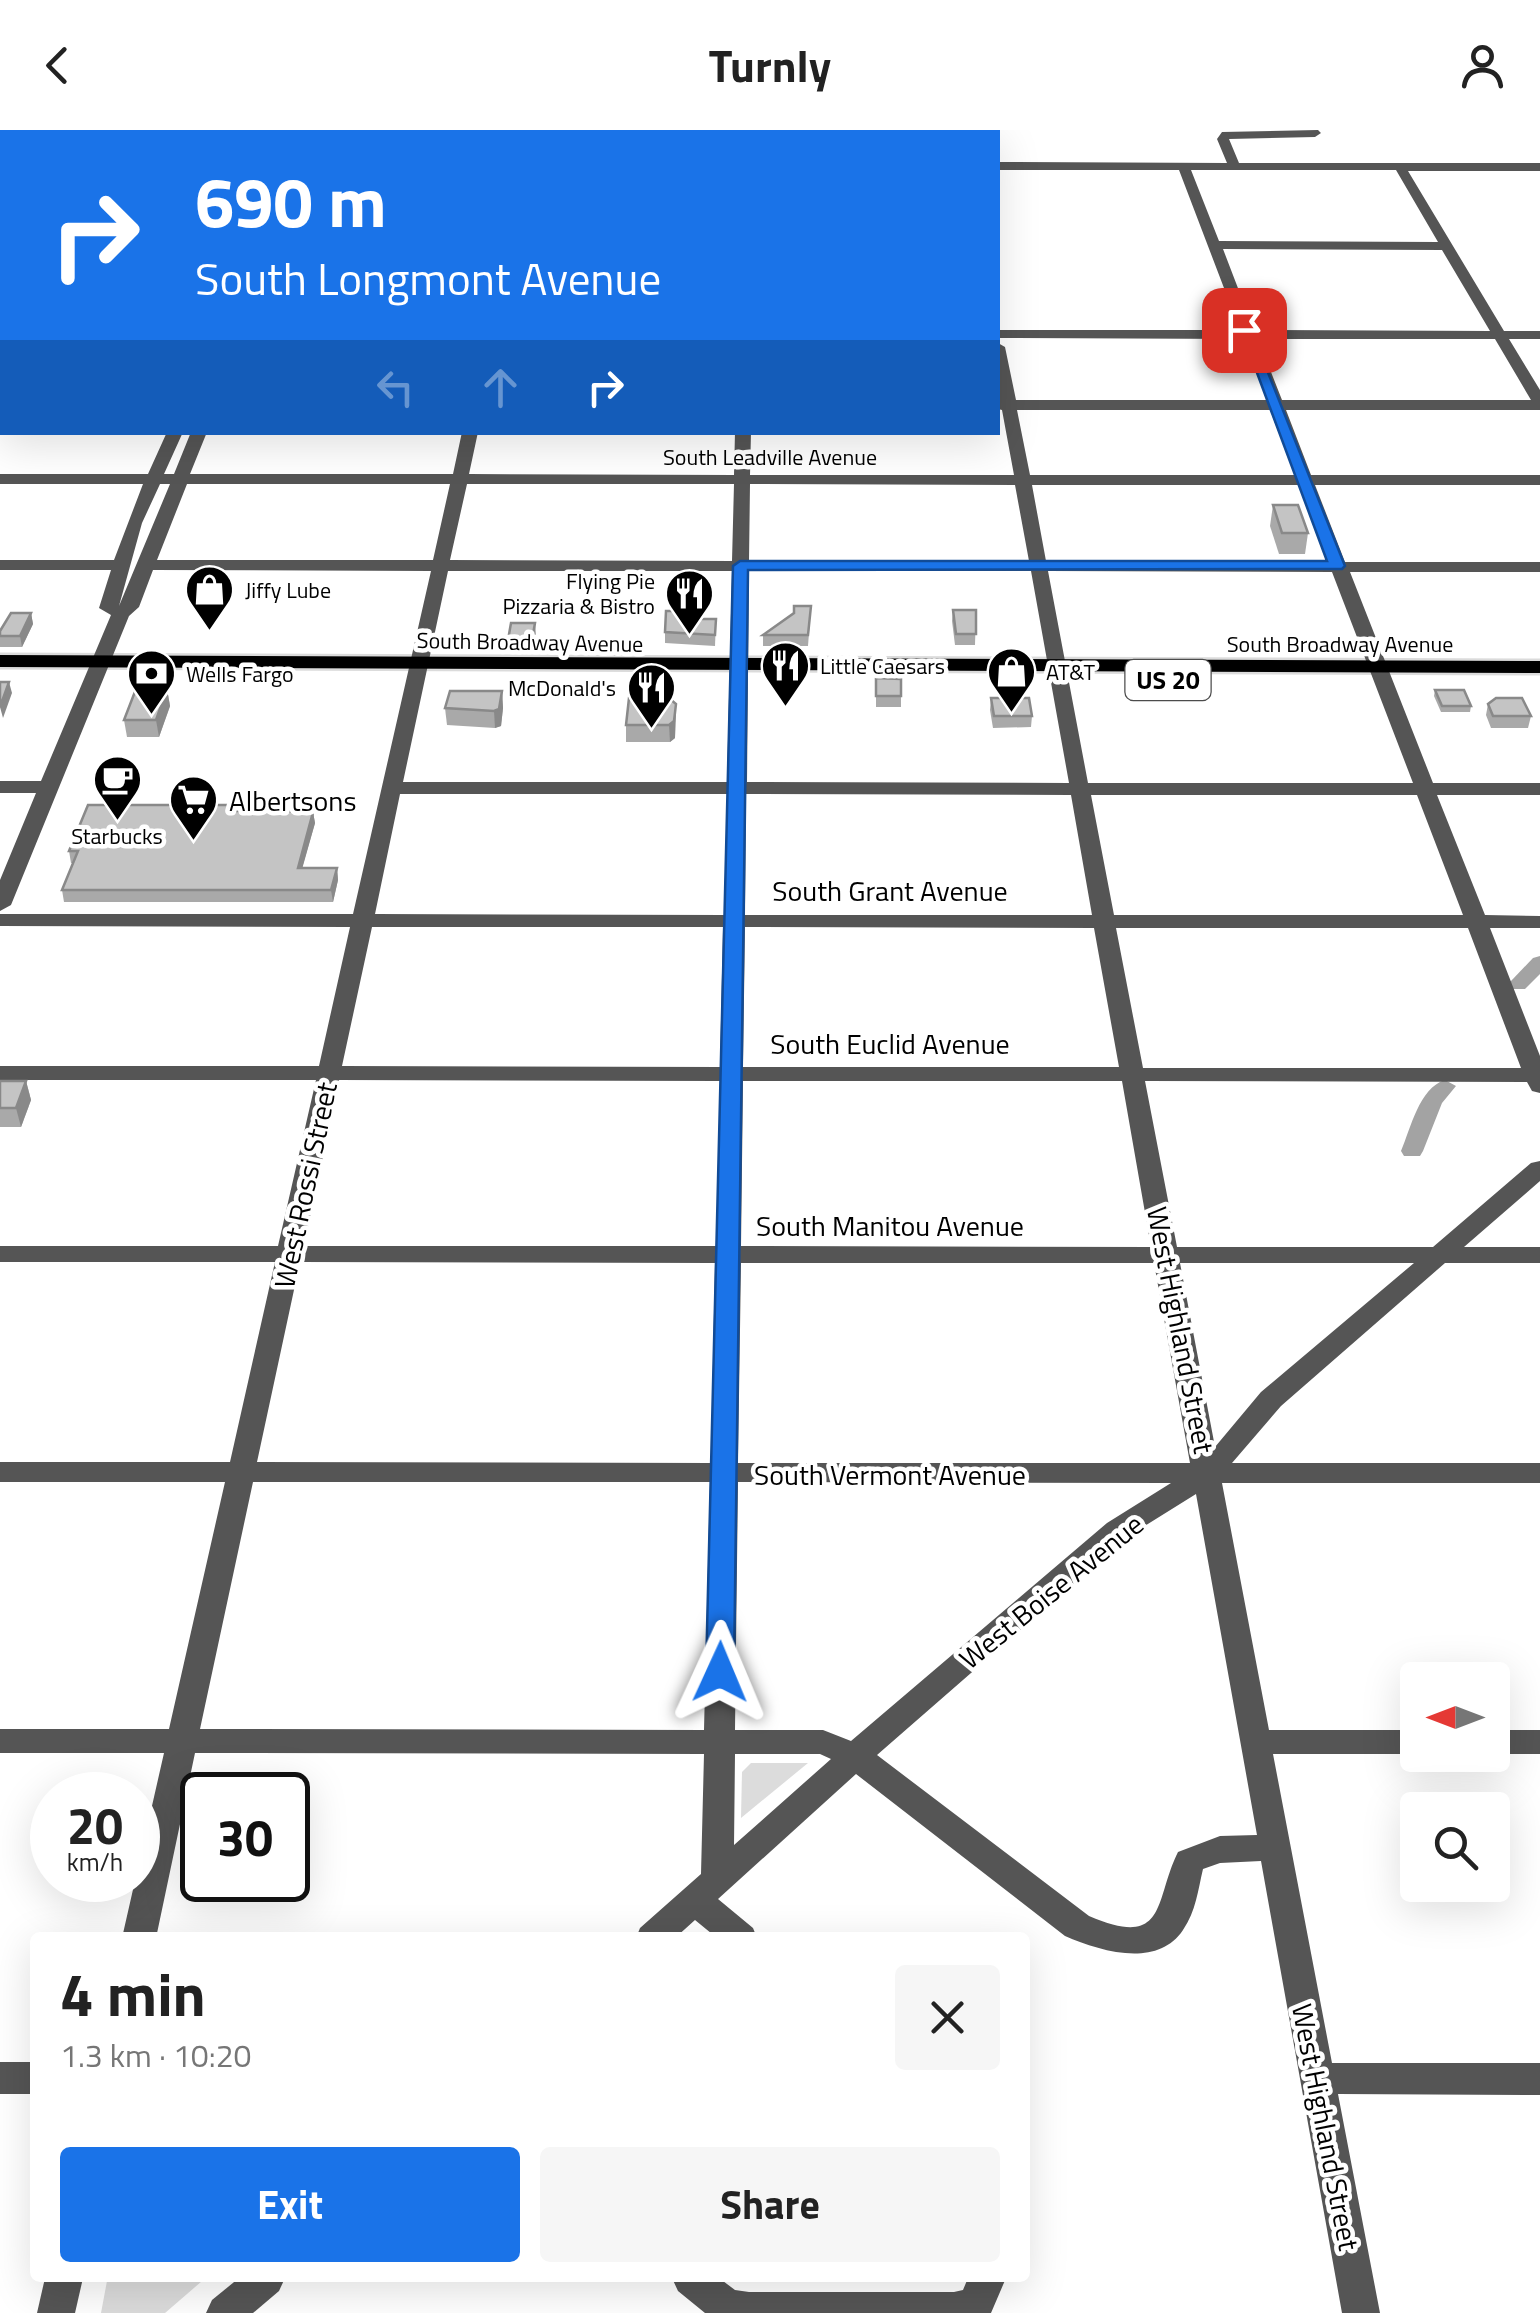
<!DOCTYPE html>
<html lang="en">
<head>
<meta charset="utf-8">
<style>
	body { margin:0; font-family:"Titillium Web",sans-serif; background:#f6f6f6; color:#222; height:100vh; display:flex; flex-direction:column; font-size:38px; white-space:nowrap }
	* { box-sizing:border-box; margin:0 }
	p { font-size:32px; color:#767676 }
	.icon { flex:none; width:55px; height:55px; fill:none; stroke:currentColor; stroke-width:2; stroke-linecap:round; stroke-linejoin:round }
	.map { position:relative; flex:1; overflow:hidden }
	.panel { position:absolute; left:30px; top:1802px; width:1000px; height:350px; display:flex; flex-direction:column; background:#fff; border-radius:10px; box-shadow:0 10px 40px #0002 }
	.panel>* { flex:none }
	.hud { position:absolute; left:0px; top:0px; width:1000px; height:305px; box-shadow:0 10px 40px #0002; background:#1a73e8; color:#fff; overflow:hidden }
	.needle { width:65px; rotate:270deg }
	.tools { position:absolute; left:1400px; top:1532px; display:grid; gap:20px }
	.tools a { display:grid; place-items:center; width:110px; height:110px; border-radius:10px; background:#fff; box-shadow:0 10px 40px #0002; font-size:50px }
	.speed { position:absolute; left:30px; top:1642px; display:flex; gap:20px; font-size:50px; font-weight:700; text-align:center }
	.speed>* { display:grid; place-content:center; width:130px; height:130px; border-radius:50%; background:#fff; box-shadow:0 10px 40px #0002; line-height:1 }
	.speed small { font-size:25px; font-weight:400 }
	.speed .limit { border:5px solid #111; border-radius:15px; background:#fff; color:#111 }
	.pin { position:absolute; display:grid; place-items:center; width:85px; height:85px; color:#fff; margin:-42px; border-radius:20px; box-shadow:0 5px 15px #0006 }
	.me { position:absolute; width:110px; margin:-55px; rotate:1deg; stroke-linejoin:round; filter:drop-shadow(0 0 8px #0008) }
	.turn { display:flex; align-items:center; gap:35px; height:210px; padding:0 30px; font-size:45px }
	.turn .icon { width:130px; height:130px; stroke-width:2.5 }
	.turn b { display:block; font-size:70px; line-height:85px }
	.lanes { display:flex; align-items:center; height:95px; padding:0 30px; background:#0003; justify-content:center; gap:50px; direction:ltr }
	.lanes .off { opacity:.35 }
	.round { display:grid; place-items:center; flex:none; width:105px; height:105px; border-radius:10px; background:#f6f6f6 }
	.summary { display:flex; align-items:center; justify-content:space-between; height:170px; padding:0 30px }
	h1 { font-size:60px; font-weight:700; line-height:75px }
	.action { display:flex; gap:20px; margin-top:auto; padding:20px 30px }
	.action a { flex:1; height:115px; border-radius:10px; background:#1a73e8; color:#fff; font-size:40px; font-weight:700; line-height:115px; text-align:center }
	.action a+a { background:#f6f6f6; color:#222 }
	header { display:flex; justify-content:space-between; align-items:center; height:130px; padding:0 30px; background:#fff; font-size:45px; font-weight:700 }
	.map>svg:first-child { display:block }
</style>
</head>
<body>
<header><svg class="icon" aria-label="back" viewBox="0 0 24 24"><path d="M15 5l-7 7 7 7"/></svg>Turnly<svg class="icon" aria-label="person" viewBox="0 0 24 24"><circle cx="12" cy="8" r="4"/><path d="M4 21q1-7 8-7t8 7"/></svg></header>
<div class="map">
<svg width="1540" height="2183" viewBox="0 0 1540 2183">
	<rect width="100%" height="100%" fill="#fff"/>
	<g fill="#dcdcdc">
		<path d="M751,1633H808L741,1688L742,1642Z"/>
		<path d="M107,2151H202L165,2183H101Z"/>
	</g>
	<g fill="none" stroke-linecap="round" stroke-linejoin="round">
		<g fill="#a3a3a3" fill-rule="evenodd">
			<path d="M1540,826V844L1525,859H1511L1508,855L1511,851L1533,828Z"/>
			<path d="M1445,950L1456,956L1442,973L1423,1021L1420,1026H1404L1401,1021C1411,998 1419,958 1445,950Z"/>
		</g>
		<defs>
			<g id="major">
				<rect x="295" y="0" width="12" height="2"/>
				<path d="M0,525L1540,531V543L0,537Z"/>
			</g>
		</defs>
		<use href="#major" stroke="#dbdbdb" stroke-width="5"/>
		<g fill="#555" fill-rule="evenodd">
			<path d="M765,0H781L782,2H767Z"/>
			<path d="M951,0H963L964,2H952Z"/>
			<path d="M1318,0L1321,3L1315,7L1229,9L1239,33H1540V41H1408L1504,201H1540V209H1509L1540,260V280H1286L1311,345H1540V355H1315L1345,432H1540V442H1350L1433,653H1540V665H1437L1485,785L1540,786V798H1490L1540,926V963L1532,961L1527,952L1145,951L1177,1117H1433L1531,1033L1540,1031V1051L1464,1117H1540V1133H1445L1281,1276L1232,1333H1540V1353H1222L1269,1600H1418V1624H1273L1332,1933H1540V1965L1338,1964L1380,2183H1342L1261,1731L1220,1733L1203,1739C1198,1760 1196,1781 1183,1800C1157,1839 1100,1821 1065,1806L856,1644L718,1769L753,1798L757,1808H717L695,1790L675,1808H636L640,1798L701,1744L704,1624L195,1623L156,1808H122L164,1623H0V1599H169L225,1352H0V1332H230L275,1132H0V1116H278L316,950H0V936H319L350,797L0,796V784H353L431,441L153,440L139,477L129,486L11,775L0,781V750L36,663H0V651H41L111,485L99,478L111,440H0V430H114L143,354H0V344H148L167,302H183L164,344H174L191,302H207L190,344H453L462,302H478L469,344L734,345L735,302H751L750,345H1014L1002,280L998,279V213L1005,217L1016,270H1267L1243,209L998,208V200H1240L1179,40H998V32L1227,33L1217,9L1222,2ZM1191,40H1396L1438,112L1219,111ZM1223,119L1442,120L1490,201L1254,200ZM1258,209H1495L1531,270H1282ZM1017,280H1270L1295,345H1030ZM160,354H170L119,476L142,393ZM187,354H450L433,430H157ZM467,354H734L732,431L450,430ZM750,354L1015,355L1029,431H749ZM1032,355H1299L1328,432L1046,431ZM448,441H732L727,652H403ZM749,441H1031L1069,653L747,652ZM1048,441L1332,442L1413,653H1088ZM400,664H727L724,785L375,784ZM746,664L1071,665L1092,785H745ZM1091,665H1417L1463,785H1114ZM372,797H723L720,937L342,936ZM745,797L1094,798L1119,937H743ZM1116,798H1468L1521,938H1143ZM339,950L720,951L716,1116H304ZM743,951H1122L1151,1117L741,1116ZM300,1132L715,1133L711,1333L257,1332ZM741,1133H1154L1190,1333H738ZM1180,1133H1414L1261,1262L1215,1317ZM253,1352H710L704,1600L200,1599ZM738,1352L1171,1353L1107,1393L851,1611L823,1600H735ZM1196,1364L1257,1705L1220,1706L1178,1722C1154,1770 1168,1820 1089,1786L877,1625L1127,1407ZM735,1624H820L831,1629L734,1715Z"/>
			<rect x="1492" y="1600" width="48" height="24"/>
			<rect x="0" y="1932" width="35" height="32"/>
			<path d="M45,2148H83L75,2183H37Z"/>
			<path d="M239,2148H285L279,2161L253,2183H206L212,2170Z"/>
			<path d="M672,2148H719L735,2160L749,2162H954L963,2160L968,2148H1006L991,2183H705L678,2161Z"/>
		</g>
		<use href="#major" fill="#000" fill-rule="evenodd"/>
	</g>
	<g fill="#a9a9a9">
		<path d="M1273,375L1308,403L1305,424H1279L1270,396Z"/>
		<path d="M811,476L808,516H763V505Z"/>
		<path d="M953,480H976L975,515H955L952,491Z"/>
		<path d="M31,483L33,494L22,517H0V501Z"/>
		<path d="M694,489H716L715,516L665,513V502Z"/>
		<path d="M535,493L536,504L533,521H509L508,510Z"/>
		<path d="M876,548L901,549V577H876Z"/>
		<path d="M167,559L170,576L159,607H127L124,590Z"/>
		<path d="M1435,560L1471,576L1470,582H1441L1434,566Z"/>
		<path d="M502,561L503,578L501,596L495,598L447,595L445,578Z"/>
		<path d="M991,568L1032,586L1031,597L993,598L990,580Z"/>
		<path d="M676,574L675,608L670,612H626V595Z"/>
		<path d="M1488,574L1531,586L1528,598H1491L1486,585Z"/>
		<path d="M241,681L313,682L315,693L302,738H337L338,750L333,772H64L62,760L73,733H71L69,721Z"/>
		<path d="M0,951H26L31,970L21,997H0Z"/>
	</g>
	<g fill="#898989">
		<path d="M31,483L33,494L22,517L20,506Z"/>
		<path d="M9,552L12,563L3,588L0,577Z"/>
		<path d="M167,559L170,576L159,607L156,590Z"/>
		<path d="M502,561L503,578L501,596L495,598L494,581Z"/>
		<path d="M676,574L675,608L670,612L669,595Z"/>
		<path d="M313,682L315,693L299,750L298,738Z"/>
		<path d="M337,738L338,750L333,772L331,760Z"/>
		<path d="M26,951L31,970L21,997L16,978Z"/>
	</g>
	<g fill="#c4c4c4" stroke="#898989" stroke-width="2.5">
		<path d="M1273,375H1298L1308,403H1282Z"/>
		<path d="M794,476H811L808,505H763L794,483Z"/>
		<path d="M953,480H976V504H956Z"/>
		<path d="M666,481H694V489H716L715,505L665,502Z"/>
		<path d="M11,483H31L20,506H0V501Z"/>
		<path d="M511,493H535L532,510H508Z"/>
		<path d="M876,548L901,549V566H876Z"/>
		<path d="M0,552H9L0,577Z"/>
		<path d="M136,559H167L156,590H124Z"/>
		<path d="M1435,560H1464L1471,576H1442Z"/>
		<path d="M450,561H502L499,579L494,581L445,578Z"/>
		<path d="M629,568H669L676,574L674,591L669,595H626Z"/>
		<path d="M991,568H1029L1032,586H994Z"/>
		<path d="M1496,568H1522L1531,586H1493L1488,574Z"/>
		<path d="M88,675H240L237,681L313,682L298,738H337L331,760H62L78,721H69Z"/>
		<path d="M0,951H26L16,978H0Z"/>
	</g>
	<path fill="#1a73e8" stroke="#114b97" stroke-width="2.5" d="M1240,197L1251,200L1345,436L1342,439L748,440L734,1542L730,1550L720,1553L710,1550L706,1542L733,436L740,431H1327Z"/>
	<defs>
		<symbol id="shop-pin" viewBox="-11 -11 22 30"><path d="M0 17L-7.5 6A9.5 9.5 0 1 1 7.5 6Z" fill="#000" stroke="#fff"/><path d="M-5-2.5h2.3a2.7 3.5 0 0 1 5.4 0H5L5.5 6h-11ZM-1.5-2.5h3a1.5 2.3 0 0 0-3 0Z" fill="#fff"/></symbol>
		<symbol id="restaurant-pin" viewBox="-11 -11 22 30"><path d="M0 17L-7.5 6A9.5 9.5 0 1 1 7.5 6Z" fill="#000" stroke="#fff"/><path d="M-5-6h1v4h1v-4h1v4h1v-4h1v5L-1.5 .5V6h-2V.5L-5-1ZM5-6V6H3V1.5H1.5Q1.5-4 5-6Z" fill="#fff"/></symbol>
		<symbol id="bank-pin" viewBox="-11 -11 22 30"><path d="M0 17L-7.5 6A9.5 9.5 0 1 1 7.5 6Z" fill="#000" stroke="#fff"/><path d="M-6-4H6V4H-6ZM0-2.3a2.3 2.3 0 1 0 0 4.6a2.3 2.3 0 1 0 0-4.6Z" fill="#fff"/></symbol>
		<symbol id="cafe-pin" viewBox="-11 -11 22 30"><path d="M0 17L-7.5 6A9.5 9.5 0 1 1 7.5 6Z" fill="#000" stroke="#fff"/><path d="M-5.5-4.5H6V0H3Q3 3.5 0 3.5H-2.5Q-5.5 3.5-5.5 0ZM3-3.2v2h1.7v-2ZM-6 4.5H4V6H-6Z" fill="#fff"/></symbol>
		<symbol id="supermarket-pin" viewBox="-11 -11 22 30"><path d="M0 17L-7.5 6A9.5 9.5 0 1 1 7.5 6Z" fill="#000" stroke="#fff"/><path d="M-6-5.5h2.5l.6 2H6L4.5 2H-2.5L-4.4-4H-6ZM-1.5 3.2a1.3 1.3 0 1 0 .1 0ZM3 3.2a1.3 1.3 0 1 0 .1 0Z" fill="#fff"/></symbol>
	</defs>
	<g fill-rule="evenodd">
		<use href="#shop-pin" x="182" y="432" width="55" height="75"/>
		<use href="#restaurant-pin" x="662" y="436" width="55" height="75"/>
		<use href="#restaurant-pin" x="758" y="508" width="55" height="75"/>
		<use href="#shop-pin" x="984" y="514" width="55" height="75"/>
		<use href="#bank-pin" x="124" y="516" width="55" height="75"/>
		<use href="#restaurant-pin" x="624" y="530" width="55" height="75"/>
		<use href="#cafe-pin" x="90" y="622" width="55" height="75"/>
		<use href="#supermarket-pin" x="166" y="642" width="55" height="75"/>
	</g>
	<g text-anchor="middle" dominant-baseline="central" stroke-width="9" stroke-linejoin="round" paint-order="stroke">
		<g font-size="22" fill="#000" stroke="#fff">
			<text x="770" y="327">South Leadville Avenue</text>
			<text transform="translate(530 512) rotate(1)">South Broadway Avenue</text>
			<text x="1340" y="514">South Broadway Avenue</text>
		</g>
		<g font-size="22" fill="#000" stroke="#fff" text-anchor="start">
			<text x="655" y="451" text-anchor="end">Flying Pie<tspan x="655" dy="25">Pizzaria &amp; Bistro</tspan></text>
			<text x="245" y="460">Jiffy Lube</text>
			<text x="820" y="536">Little Caesars</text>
			<text x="1046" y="542">AT&amp;T</text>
			<text x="186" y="544">Wells Fargo</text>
			<text x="616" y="558" text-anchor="end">McDonald's</text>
			<text x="117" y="706" text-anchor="middle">Starbucks</text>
		</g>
		<rect fill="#fff" stroke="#4c4c4c" stroke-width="2.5" x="1125.5" y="530" width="85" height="40" rx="8"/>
		<g font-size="25" font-weight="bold" fill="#000">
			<text x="1168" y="550">US 20</text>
		</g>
		<g font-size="28" fill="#000" stroke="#fff" text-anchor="start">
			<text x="229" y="670">Albertsons</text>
		</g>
		<g font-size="28" fill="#000" stroke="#fff">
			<text x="890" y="760">South Grant Avenue</text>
			<text x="890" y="913">South Euclid Avenue</text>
			<text transform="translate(305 1055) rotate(-78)">West Rossi Street</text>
			<text x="890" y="1095">South Manitou Avenue</text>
			<text transform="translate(1181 1200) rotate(79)">West Highland Street</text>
			<text x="890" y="1344">South Vermont Avenue</text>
			<text transform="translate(1051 1461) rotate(-39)">West Boise Avenue</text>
			<text transform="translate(1326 1997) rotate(79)">West Highland Street</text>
		</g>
	</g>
</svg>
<div class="tools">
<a><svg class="needle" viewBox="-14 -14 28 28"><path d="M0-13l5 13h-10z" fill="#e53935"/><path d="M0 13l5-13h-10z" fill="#767676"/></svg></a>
<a><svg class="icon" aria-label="search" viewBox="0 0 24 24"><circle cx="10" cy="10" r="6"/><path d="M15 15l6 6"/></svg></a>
</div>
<div class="speed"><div>20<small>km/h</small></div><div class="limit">30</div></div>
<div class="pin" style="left:1244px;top:200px;background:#d93025"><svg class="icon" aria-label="arrive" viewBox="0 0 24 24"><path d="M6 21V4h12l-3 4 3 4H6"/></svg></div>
<svg class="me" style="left:720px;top:1542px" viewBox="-20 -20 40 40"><path d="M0-17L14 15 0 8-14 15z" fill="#1a73e8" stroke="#fff" stroke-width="4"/></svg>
<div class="hud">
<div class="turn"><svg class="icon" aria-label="right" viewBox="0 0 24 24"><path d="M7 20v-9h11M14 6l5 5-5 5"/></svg><div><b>690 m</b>South Longmont Avenue</div></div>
<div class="lanes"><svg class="icon off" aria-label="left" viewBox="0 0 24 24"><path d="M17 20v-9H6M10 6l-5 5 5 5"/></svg><svg class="icon off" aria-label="ahead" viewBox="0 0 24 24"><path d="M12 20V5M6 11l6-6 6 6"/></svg><svg class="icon" aria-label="right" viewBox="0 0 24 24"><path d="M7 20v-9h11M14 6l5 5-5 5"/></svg></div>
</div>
<section class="panel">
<div class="summary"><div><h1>4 min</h1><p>1.3 km · 10:20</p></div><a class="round"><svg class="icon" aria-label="close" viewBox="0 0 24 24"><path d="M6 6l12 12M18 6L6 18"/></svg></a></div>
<div class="action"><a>Exit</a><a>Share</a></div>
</section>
</div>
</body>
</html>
